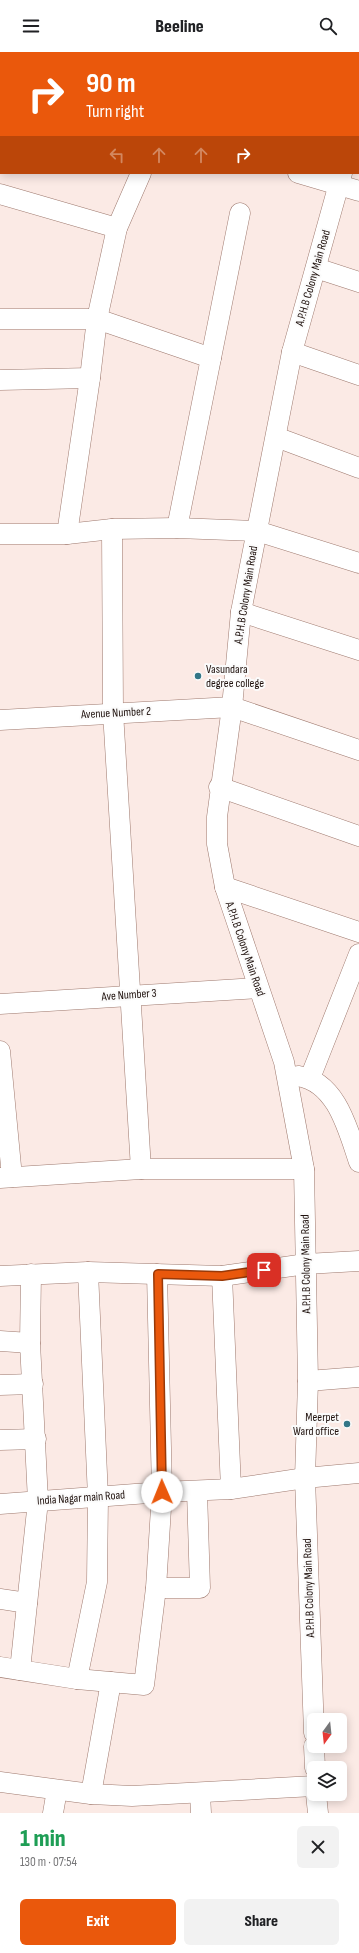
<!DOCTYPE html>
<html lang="en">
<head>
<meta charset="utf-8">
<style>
	body { margin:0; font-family:"Sofia Sans Condensed",sans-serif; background:#f2f2f2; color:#202124; height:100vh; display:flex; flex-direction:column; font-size:15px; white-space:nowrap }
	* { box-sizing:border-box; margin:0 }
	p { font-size:13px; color:#757577 }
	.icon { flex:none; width:22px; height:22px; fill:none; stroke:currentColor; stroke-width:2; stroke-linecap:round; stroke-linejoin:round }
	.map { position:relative; height:1761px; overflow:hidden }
	.drawer { display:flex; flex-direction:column; background:#fff; flex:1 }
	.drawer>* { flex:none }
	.banner { position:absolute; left:0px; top:0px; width:359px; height:122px; box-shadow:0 2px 10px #0003; background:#ea580c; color:#fff; overflow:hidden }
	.needle { width:26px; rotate:195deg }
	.tools { position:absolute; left:307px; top:1661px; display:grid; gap:8px }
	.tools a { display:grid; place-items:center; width:40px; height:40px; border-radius:6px; background:#fff; box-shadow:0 2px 10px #0003; font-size:20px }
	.pin { position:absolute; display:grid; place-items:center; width:34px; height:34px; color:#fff; margin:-17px; border-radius:8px; box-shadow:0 2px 6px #0006 }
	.me { position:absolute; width:44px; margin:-22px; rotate:359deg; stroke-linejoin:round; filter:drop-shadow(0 0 3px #0008) }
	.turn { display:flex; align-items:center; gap:14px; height:84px; padding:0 20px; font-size:18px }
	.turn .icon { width:52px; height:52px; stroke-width:2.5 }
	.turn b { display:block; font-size:28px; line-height:34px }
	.lanes { display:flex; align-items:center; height:38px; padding:0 20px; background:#0003; justify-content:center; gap:20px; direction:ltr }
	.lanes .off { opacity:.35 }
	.round { display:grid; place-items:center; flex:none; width:42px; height:42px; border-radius:6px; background:#f2f2f2 }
	.head { display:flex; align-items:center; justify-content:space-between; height:68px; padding:0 20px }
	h1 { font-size:24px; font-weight:800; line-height:30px; color:#1e9e55 }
	.action { display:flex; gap:8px; margin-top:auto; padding:8px 20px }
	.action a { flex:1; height:46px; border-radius:6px; background:#ea580c; color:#fff; font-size:16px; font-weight:800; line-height:46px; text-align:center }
	.action a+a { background:#f2f2f2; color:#202124 }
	header { display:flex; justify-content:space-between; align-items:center; height:52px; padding:0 20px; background:#fff; font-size:18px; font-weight:800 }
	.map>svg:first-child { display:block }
</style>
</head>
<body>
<header><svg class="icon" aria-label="menu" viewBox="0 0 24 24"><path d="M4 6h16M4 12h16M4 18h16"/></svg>Beeline<svg class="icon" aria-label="search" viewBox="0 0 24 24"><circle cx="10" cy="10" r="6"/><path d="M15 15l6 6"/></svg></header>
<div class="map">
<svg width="359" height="1761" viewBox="0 0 359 1761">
	<rect width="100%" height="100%" fill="#fbeae5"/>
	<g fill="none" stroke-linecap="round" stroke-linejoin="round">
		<defs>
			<g id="minor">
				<path d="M201,0L204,1"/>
				<path d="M88,1V0"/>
				<path d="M358,47H359"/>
				<path d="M0,59L1,60"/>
				<path d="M358,70L359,66"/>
				<path d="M298,121L359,139"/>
				<path d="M0,142L117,176"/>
				<path d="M316,216L359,230"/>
				<path d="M0,267H97L211,306L177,476"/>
				<path d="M292,300L359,323"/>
				<path d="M211,306L240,161"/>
				<path d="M0,328L90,326"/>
				<path d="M276,385L359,416"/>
				<path d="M112,477L113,660L141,1117"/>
				<path d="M0,482H67L112,477L177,476L257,479L359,511"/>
				<path d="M67,482L90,326L97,267L117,176L141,121"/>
				<path d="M241,560L359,598"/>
				<path d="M0,668L232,655L359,698"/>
				<path d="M219,735L359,784"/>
				<path d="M225,835L359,880"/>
				<path d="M0,952L258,936"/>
				<path d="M0,999L12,1125"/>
				<path d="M298,1024C337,1030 348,1078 359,1110"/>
				<path d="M310,1026L359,902"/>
				<path d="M0,1126L141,1117H304"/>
				<path d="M0,1224L88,1220L222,1224L306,1212L359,1209"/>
				<path d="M222,1224L231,1437"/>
				<path d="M0,1289L30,1291"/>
				<path d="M308,1329L359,1325"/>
				<path d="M0,1333L33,1332"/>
				<path d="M0,1388L36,1387"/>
				<path d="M0,1452L162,1440L231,1437L305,1426L359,1421"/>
				<path d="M156,1536H200L197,1439"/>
				<path d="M0,1547L27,1551"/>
				<path d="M0,1615L77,1627L144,1633L156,1536L162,1440L157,1222"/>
				<path d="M20,1618L38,1449L30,1291L31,1222"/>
				<path d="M77,1627L97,1530L98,1445L88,1220"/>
				<path d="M314,1681L305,1426L308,1329L304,1117L284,1010L225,835L217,792V765L232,655L241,560L249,519L292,300L342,121"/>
				<path d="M314,1694L315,1716"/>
				<path d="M0,1730L91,1742L132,1744L314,1734"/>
				<path d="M91,1742L111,1630"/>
				<path d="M200,1742L201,1761"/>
				<path d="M316,1742L318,1761"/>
				<path d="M53,1761L57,1738"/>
			</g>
		</defs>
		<use href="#minor" stroke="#9e796e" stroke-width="21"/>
		<use href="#minor" stroke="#fff" stroke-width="20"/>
	</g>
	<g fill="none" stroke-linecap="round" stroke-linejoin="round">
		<defs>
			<path id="route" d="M162,1440L158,1222L222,1224L264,1218"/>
		</defs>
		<use href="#route" stroke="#983908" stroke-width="10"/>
		<use href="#route" stroke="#ea580c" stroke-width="7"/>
	</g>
	<g fill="#337687" stroke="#fbfbfb" stroke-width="1.5">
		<circle cx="198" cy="624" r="4"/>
		<circle cx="347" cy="1372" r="4"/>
	</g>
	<g text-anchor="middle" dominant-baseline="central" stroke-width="4" stroke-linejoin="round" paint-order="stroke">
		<g font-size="12" fill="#1e100c" stroke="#fbfbfb">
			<text transform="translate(313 226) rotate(-74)">A.P.H.B Colony Main Road</text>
			<text transform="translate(246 543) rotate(-81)">A.P.H.B Colony Main Road</text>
			<text transform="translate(116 661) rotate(-3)">Avenue Number 2</text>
			<text transform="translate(245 897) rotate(71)">A.P.H.B Colony Main Road</text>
			<text transform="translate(129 943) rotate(-4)">Ave Number 3</text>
			<text transform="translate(306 1212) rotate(-91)">A.P.H.B Colony Main Road</text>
			<text transform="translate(81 1446) rotate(-4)">India Nagar main Road</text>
			<text transform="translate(309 1536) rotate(-92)">A.P.H.B Colony Main Road</text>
		</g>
		<g font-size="12" fill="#1e100c" stroke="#fbfbfb" text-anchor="start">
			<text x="206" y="617">Vasundara<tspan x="206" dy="14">degree college</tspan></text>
			<text x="339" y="1365" text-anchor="end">Meerpet<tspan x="339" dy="14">Ward office</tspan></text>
		</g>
	</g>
</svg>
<div class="tools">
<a><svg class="needle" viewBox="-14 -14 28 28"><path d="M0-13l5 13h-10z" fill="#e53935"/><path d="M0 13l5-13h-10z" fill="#757577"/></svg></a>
<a><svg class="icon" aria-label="layers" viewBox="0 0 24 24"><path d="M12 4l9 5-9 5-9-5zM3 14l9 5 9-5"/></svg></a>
</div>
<div class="pin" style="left:264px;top:1218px;background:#d93025"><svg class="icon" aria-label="arrive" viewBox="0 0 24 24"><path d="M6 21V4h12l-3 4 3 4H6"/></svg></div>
<svg class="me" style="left:162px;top:1440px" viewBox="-20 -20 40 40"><circle r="19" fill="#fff"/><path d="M0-13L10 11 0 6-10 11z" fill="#ea580c"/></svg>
<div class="banner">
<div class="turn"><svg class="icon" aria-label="right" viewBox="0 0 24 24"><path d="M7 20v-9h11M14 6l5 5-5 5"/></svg><div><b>90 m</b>Turn right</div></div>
<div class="lanes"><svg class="icon off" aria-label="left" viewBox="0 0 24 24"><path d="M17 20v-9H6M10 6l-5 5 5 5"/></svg><svg class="icon off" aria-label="ahead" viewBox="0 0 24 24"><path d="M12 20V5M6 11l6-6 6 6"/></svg><svg class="icon off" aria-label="ahead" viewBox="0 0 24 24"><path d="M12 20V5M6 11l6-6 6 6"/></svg><svg class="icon" aria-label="right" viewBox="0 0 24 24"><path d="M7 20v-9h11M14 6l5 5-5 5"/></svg></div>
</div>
</div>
<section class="drawer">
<div class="head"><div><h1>1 min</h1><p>130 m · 07:54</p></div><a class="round"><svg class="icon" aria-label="close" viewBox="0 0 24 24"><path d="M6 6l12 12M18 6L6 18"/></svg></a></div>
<div class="action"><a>Exit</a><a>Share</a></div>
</section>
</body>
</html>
